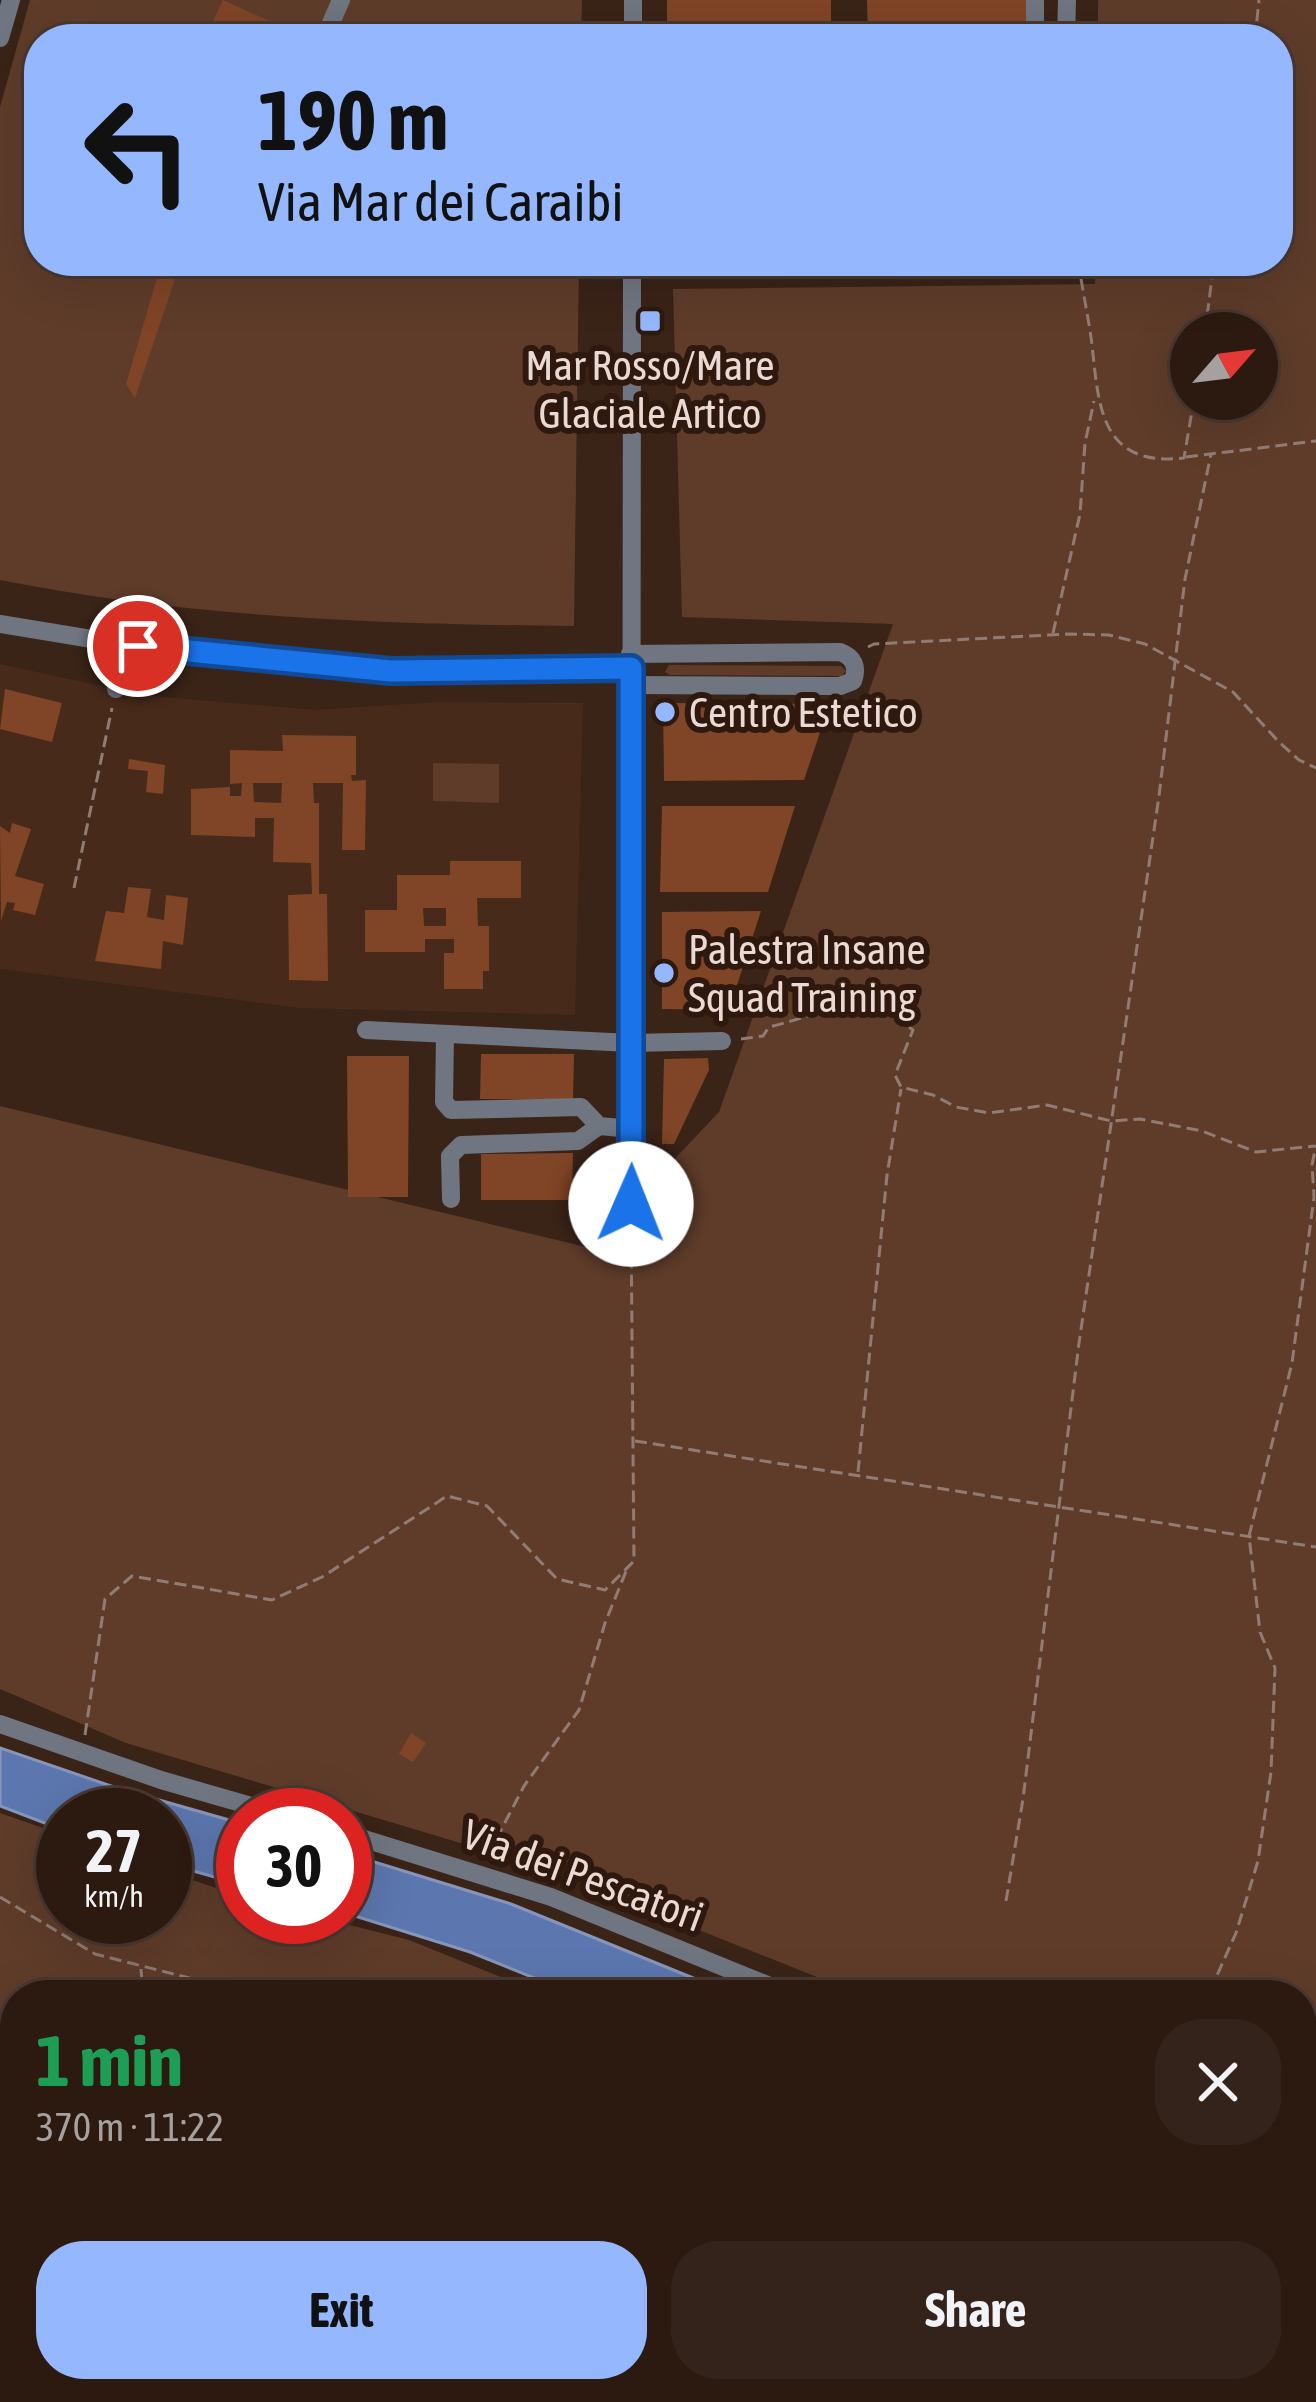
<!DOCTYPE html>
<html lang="en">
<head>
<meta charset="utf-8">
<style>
	body { margin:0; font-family:"Asap Condensed",sans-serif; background:#34231a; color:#f1f3f6; height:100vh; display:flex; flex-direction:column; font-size:45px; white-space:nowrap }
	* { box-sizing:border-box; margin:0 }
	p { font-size:39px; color:#a6a19f }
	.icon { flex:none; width:66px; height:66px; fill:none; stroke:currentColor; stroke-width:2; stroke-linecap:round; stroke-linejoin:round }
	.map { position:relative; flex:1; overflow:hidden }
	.panel { position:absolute; left:0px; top:1980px; width:1317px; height:423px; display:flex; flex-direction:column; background:#2c1a11; border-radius:48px 48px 0 0; box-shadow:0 12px 48px #0002,0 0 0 3px #483831 }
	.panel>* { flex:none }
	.hud { position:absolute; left:24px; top:24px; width:1269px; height:252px; border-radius:48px; box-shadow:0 12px 48px #0002,0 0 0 3px #483831; background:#95b7fd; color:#111; overflow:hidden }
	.needle { width:78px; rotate:62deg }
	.tools { position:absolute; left:1170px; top:312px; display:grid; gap:24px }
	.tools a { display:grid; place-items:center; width:108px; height:108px; border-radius:50%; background:#2c1a11; box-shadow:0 12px 48px #0002,0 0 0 3px #483831; font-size:60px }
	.speed { position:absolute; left:36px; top:1788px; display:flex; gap:24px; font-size:60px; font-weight:700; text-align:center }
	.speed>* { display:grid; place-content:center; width:156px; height:156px; border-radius:50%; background:#2c1a11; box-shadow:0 12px 48px #0002,0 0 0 3px #483831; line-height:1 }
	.speed small { font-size:30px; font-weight:400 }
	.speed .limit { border:18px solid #d22; background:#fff; color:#111 }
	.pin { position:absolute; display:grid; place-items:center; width:102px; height:102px; color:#fff; margin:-51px; border:6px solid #fff; border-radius:50%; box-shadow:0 3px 12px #0007 }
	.me { position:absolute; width:132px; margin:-66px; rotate:1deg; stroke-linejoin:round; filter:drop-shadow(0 0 9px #0008) }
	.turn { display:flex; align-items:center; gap:42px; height:252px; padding:0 36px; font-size:54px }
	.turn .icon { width:156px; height:156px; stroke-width:2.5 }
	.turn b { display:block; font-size:84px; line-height:102px }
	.round { display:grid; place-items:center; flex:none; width:126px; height:126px; border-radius:48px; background:#34231a }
	.overview { display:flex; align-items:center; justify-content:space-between; height:204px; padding:0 36px }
	h1 { font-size:72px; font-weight:700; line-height:90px; color:#1e9e55 }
	.primary-button { display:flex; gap:24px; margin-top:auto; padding:24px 36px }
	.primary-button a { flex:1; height:138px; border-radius:48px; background:#95b7fd; color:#111; font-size:48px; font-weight:700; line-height:138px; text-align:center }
	.primary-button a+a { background:#34231a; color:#f1f3f6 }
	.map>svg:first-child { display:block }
</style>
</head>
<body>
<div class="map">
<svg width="1316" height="2402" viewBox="0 0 1316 2402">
	<rect width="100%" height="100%" fill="#3a2317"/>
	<path fill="#482a1b" d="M0,664L142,695L315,710L437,702L583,703L575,1015L300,1008L0,969Z"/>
	<g fill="#5f3c2a" fill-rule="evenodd">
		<path d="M30,0H582L581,39H39V261H579L574,626C381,624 190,618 0,580V107Z"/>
		<path d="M1098,0H1316V2181L1302,2175V1995H862L541,1867L126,1743L0,1689V1106L590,1248L719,1112L893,624L682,617L673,289L1095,284L1096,261H1278V39H1098ZM1191,333H1257V399H1191Z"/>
		<path d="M669,665L841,666L846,671L841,676L670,675L665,672Z"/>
		<path d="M433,763L499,764V803L433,801Z"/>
		<path d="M0,1813L63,1835V1917H165V1871L243,1897V1917H318L409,1940L545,1995H15V2388H1302V2317L1316,2322V2402H0Z"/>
	</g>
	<g fill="#5c77af" stroke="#8795ba" stroke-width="3">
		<path d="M0,1748L117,1788L243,1824V1885L165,1863V1815H63V1830L0,1806Z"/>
		<path d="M345,1853L511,1904L735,1995H576L470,1952L345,1913Z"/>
	</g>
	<g fill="#804426" fill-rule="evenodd">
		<path d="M223,0L309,39L206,36Z"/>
		<path d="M667,0H831V37L667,39Z"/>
		<path d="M867,0H1026L1027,34L868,36Z"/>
		<path d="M162,261H181L135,398L126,384Z"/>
		<path d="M5,689L62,703L52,742L0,729Z"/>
		<path d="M663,703L828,704V709L804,780L664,781Z"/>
		<path d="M282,735L356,736V775H351L352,781L366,780L365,850H342L343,783H313L314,803H319V894H327L328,981L289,980L288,895L312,894L311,863L273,862L274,818H255V837L191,835V789L230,787V796H241L242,783L230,784V750L283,751ZM253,783H282L281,803L254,802Z"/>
		<path d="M129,759L165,765L163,794L146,792L148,771L128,769Z"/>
		<path d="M662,806H795L768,892H660Z"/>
		<path d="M12,823L31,829L15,876L44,884L35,915L13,910L15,903L7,902L1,921L0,826L10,833Z"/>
		<path d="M450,861H521V898H477L478,926H489V971H483V989H444V953H454V939H425V952H365V910H397V875H450ZM423,908H446V926H424Z"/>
		<path d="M128,887L151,889L147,917L164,920L166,895L188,898L183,945L163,941L161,969L95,961L106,911L124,913Z"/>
		<path d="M761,911L729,1010L662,1009V912Z"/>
		<path d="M481,1054H574L573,1100L480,1099Z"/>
		<path d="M347,1056H409L408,1197H348Z"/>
		<path d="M708,1058L709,1070L674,1144H662L664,1059Z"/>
		<path d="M573,1153L572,1200H481V1154Z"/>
		<path d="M411,1733L426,1743L413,1762L399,1754Z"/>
	</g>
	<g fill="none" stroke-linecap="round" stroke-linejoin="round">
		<g stroke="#907c72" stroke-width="3" stroke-dasharray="12 6" stroke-linecap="butt">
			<path d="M1255,39L1259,0"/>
			<path d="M1078,261C1082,286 1087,311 1091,337C1099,400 1096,468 1184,458L1194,399"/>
			<path d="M1205,333L1214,261"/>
			<path d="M1186,457L1316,441"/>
			<path d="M1053,633L1080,514L1085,443L1094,401"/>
			<path d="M868,647L874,644L1068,634L1109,635L1145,644L1233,692L1278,741L1299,760L1316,768"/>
			<path d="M74,888L112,708"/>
			<path d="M741,1039L763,1036L769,1027C827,1013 858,990 913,1030L895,1075L901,1087L933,1095L956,1107L989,1113L1047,1105L1111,1121L1140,1119L1202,1131L1256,1152L1315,1146"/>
			<path d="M635,1441L1316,1547"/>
			<path d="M858,1472L887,1175L901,1089"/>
			<path d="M85,1735L105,1599L132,1576L272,1600L322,1577L447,1496L487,1506L557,1579L605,1590L634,1561L631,1224"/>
			<path d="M488,1855L524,1786L579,1710L605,1623L627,1569"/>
			<path d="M0,1897L95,1954L256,1995"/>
			<path d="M1006,1901L1023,1799L1079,1343L1159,796L1185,579L1211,454"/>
			<path d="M141,1969L143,1995"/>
			<path d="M1210,1991L1236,1933L1258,1861L1271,1772L1275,1668L1260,1632L1249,1536L1292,1363L1314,1197L1312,1165L1316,1145"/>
			<path d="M404,2388L414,2402"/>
			<path d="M1163,2388L1181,2402"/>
			<path d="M70,2402L72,2388"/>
			<path d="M819,2402L824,2388"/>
		</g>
		<g stroke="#707681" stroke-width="18">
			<path d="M0,38L11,0"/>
			<path d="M324,39L341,0"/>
			<path d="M633,39V0"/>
			<path d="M1035,39V0"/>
			<path d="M1066,39L1067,0"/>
			<path d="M0,624L122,644L379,670L631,668"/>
			<path d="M630,654L840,652C854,657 858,667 853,681L840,686L631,685"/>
			<path d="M116,689L122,644"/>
			<path d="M366,1030L631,1043L722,1041"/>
			<path d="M445,1034L444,1102L451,1110L581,1107L599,1126L632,1129"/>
			<path d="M451,1199L450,1156L461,1145L578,1141L599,1126"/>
			<path d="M631,1204L632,261"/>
			<path d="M0,1724L161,1780L282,1815"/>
			<path d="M345,1833L551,1897L792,1995"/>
			<path d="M1302,2205L1316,2211"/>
		</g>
	</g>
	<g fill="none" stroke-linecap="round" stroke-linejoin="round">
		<defs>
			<path id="route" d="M138,646L391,671L631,668V1204"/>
		</defs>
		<use href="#route" stroke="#114b97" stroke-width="30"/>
		<use href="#route" stroke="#1a73e8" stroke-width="21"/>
	</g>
	<g fill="#95b7fd" stroke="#2f190e" stroke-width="4.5">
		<rect x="638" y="309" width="24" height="24" rx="6"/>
		<circle cx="665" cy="712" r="12"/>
		<circle cx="664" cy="973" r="12"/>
	</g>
	<g text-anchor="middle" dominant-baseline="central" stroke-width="12" stroke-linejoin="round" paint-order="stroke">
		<g font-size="42" fill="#eadad3" stroke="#2f190e" text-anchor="start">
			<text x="650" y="365" text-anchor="middle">Mar Rosso/Mare<tspan x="650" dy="48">Glaciale Artico</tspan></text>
			<text x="689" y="712">Centro Estetico</text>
			<text x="688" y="949">Palestra Insane<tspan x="688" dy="48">Squad Training</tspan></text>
		</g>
		<g font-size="42" fill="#eadad3" stroke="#2f190e">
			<text transform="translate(583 1875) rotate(20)">Via dei Pescatori</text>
		</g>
	</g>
</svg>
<div class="tools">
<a><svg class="needle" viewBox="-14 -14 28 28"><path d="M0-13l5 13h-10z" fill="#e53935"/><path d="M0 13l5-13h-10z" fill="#a6a19f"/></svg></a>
</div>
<div class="speed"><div>27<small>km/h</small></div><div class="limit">30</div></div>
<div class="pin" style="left:138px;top:646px;background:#d93025"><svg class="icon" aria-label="arrive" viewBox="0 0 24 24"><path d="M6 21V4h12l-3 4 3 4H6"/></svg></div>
<svg class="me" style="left:631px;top:1204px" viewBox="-20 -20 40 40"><circle r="19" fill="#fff"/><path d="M0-13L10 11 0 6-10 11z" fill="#1a73e8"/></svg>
<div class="hud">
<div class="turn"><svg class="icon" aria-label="left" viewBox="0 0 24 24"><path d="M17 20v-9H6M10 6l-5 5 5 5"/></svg><div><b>190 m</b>Via Mar dei Caraibi</div></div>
</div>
<section class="panel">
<div class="overview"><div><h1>1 min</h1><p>370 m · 11:22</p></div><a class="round"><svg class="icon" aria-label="close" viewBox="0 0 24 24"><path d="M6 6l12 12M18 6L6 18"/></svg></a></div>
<div class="primary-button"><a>Exit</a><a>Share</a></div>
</section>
</div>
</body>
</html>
